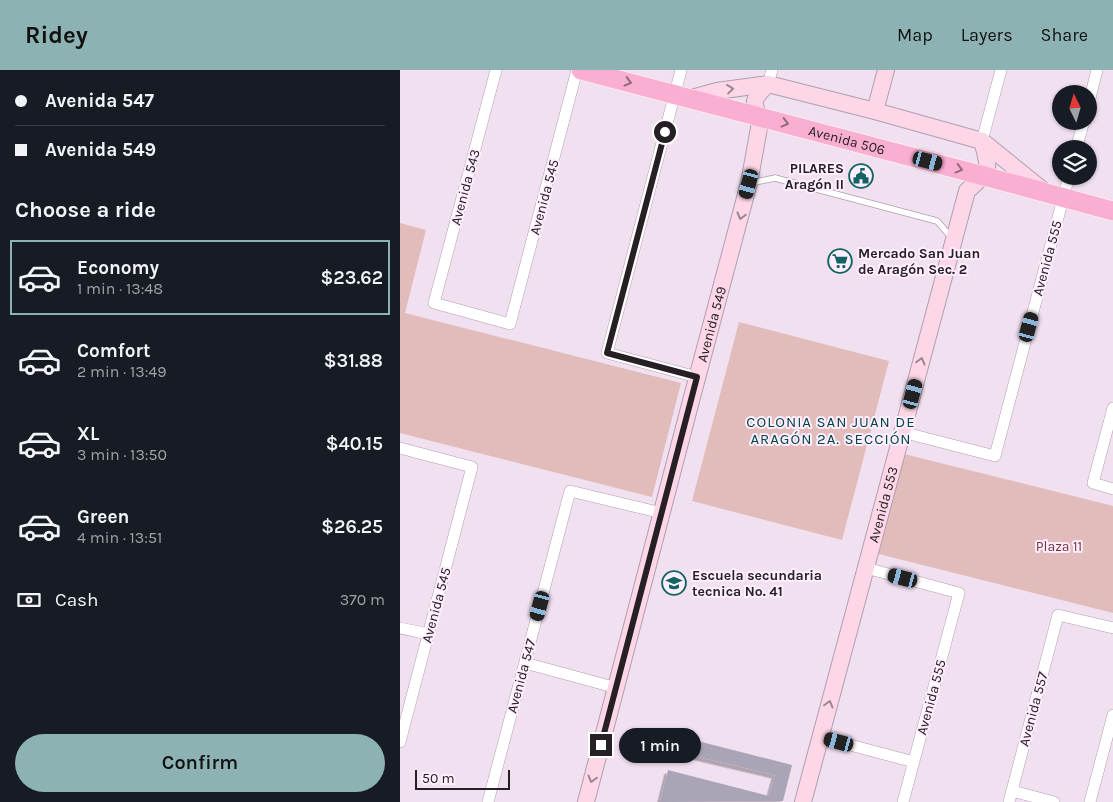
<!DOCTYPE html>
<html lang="en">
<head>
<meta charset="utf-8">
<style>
	body { margin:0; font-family:Karla,sans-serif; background:#20242c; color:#f1f3f6; height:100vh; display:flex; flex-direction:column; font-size:19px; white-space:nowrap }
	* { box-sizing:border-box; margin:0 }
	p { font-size:16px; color:#9ea1a6 }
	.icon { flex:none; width:28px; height:28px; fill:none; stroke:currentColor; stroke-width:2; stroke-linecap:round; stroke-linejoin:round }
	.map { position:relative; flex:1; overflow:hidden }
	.details { display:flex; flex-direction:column; background:#171b24; width:400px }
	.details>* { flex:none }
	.banner { display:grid; align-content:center; height:110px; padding:0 15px; background:#171b24 }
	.needle { width:32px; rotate:355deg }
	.tools { position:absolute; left:652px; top:15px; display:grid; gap:10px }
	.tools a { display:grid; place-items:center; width:45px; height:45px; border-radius:50%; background:#171b24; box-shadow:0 1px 4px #0004; font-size:25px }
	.scale { position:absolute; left:15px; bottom:12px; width:95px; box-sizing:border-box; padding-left:5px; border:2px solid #262026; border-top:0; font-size:14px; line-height:18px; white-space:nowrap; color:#262026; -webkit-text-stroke:4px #feeefe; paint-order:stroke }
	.end { position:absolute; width:22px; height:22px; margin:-11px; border:6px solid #262026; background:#fff; box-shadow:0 0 0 2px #fff }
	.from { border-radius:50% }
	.bubble { position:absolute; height:35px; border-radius:18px; background:#171b24; box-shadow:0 1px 4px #0004; font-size:16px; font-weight:600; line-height:35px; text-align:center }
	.car { position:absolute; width:15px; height:30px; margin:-15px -8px; border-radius:6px; box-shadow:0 0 4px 1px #0007; background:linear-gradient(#222 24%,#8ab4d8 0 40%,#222 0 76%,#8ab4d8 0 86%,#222 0) }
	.banner b { display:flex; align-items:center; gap:18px; height:48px; font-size:19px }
	.banner b+b { border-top:1px solid #363941 }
	.banner i { width:12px; height:12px; background:#f1f3f6 }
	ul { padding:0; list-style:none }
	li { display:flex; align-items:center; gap:15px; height:75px; margin:0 10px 8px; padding:0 5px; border:2px solid transparent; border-radius:0px }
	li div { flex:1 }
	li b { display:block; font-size:19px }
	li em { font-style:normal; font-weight:600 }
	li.selected { border-color:#8db2b4 }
	li>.icon { width:45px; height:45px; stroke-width:1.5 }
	h2 { padding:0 15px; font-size:22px; line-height:60px }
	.pay { display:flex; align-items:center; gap:12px; height:55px; padding:0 15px; font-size:19px }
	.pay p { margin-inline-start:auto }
	.action { display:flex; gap:10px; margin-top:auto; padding:10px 15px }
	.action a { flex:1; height:58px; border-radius:30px; background:#8db2b4; color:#111; font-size:20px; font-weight:600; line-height:58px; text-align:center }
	header { display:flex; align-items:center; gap:30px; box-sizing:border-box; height:70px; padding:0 25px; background:#8db2b4; color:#111 }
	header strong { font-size:24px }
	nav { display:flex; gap:28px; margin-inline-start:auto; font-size:18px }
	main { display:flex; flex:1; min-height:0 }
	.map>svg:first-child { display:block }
	.green { fill:#e2bbbb }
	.building { fill:#aaa4b7; filter:url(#shadow) }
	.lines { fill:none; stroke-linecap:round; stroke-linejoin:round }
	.lane-casing { stroke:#af9fae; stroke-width:7 }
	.street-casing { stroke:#af9fae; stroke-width:12 }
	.secondary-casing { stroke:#af9fae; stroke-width:18 }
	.primary-casing { stroke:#fff; stroke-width:20 }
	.lane { stroke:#fff; stroke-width:5.5 }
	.street { stroke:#fff; stroke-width:11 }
	.secondary { stroke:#fdd7e8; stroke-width:16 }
	.primary { stroke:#faafd2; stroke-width:19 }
	.oneway { stroke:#90687c }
	.oneway2 { stroke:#9c8591 }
	.route { stroke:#262026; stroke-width:6 }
	.labels { text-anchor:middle; stroke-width:4; stroke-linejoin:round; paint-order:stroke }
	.street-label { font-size:14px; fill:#262026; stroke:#feeefe }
	.poi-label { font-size:14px; font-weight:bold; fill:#262026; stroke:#feeefe; text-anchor:start }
	.park-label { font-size:14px; fill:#733638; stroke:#feeefe }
	.neighbourhood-label { font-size:15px; letter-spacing:1px; fill:#014546; stroke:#feeefe }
</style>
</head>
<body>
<header>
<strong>Ridey</strong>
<nav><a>Map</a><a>Layers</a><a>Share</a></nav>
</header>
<main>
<section class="details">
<div class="banner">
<b><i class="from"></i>Avenida 547</b>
<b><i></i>Avenida 549</b>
</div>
<h2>Choose a ride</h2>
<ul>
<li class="selected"><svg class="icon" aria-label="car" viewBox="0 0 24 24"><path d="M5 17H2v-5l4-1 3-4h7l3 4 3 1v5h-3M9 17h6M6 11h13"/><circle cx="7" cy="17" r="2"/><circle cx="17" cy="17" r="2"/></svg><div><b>Economy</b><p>1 min · 13:48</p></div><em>$23.62</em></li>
<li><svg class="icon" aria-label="car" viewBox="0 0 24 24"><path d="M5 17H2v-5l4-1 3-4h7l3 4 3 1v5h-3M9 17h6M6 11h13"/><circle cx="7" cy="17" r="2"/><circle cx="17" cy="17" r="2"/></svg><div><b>Comfort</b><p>2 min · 13:49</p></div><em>$31.88</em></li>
<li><svg class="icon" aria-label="car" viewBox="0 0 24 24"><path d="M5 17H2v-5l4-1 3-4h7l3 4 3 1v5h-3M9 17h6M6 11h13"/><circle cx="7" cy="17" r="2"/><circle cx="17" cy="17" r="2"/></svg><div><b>XL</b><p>3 min · 13:50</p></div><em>$40.15</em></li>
<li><svg class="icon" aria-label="car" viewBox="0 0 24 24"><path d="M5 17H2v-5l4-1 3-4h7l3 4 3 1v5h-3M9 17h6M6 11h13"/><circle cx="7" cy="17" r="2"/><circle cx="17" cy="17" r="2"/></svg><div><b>Green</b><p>4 min · 13:51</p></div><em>$26.25</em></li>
</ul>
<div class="pay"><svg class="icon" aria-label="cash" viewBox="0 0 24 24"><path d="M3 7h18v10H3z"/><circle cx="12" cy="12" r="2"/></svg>Cash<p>370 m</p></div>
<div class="action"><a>Confirm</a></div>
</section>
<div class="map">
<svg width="713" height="732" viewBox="0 0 713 732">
	<defs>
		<filter id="shadow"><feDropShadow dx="-3.5" dy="3.5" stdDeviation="0" flood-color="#0004"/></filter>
	</defs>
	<rect width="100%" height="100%" fill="#f1e0f0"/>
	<path class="green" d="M0,153L26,160L5,243L281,313L252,427L0,363Z
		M339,252L489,291L442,470L292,431Z
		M500,383L713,436V543L475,483Z"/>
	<path class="building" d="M290,669L392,695L383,731L260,732L268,700L369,726L375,705L286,684Z"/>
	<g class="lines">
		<g class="lane-casing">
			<path id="lane" d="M351,113L375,108L537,151L551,167"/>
		</g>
		<g class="street-casing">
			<path id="street" d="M96,0L34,233L110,254L177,0
				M281,0L207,283L297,307
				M368,14L372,0
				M689,32L697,0
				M582,71L601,0
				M676,79L684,51
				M713,338L693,413L713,419
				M502,362L595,386L669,106
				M0,378L72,397L0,672
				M466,498L559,523L503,732
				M0,558L28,564
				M125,593L217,618
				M420,667L514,692
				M612,721L654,732
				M88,732L170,421L262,443
				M609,732L658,545L713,558
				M690,732L713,645"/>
		</g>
		<g class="secondary-casing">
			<g id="secondary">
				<path d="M292,28L317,21L368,14L475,41L582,71L645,122"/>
				<path d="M475,41L486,0"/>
				<path id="s1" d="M186,732L292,327L349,113L361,47C349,32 356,26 368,14"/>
				<path id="s2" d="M403,732L567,121C590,100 591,102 582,71"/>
			</g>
		</g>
		<g class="primary-casing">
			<g id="primary">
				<path id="s3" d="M181,0L584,106L713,141"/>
			</g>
		</g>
		<use href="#lane" class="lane"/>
		<use href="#street" class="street"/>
		<use href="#secondary" class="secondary"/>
		<use href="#primary" class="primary"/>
	</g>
	<defs><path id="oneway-chevron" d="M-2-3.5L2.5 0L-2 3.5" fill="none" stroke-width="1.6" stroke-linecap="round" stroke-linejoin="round" transform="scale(1.25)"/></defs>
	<g class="oneway">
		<use href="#oneway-chevron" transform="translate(228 12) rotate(15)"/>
		<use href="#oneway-chevron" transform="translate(385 53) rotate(15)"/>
		<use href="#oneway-chevron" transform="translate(559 99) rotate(15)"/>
	</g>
	<g class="oneway2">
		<use href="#oneway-chevron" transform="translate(330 19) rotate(-7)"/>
		<use href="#oneway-chevron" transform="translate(341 146) rotate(105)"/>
		<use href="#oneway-chevron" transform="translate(521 291) rotate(-75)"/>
		<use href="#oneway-chevron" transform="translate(429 634) rotate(-75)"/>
		<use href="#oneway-chevron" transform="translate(192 709) rotate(105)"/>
	</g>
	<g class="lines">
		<path class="route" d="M201,675L297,307L207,283L265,62"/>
	</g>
	<defs>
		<g id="civic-ring" transform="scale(1.25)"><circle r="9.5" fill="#feeefe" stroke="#126364" stroke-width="1.5"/><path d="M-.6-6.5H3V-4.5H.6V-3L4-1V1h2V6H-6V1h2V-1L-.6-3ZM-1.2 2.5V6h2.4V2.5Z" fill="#126364"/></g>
		<g id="supermarket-ring" transform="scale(1.25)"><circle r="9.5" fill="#feeefe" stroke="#126364" stroke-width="1.5"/><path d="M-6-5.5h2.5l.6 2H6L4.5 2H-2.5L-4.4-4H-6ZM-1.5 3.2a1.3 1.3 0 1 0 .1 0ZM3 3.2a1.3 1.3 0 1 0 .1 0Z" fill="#126364"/></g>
		<g id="school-ring" transform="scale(1.25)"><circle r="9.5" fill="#feeefe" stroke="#126364" stroke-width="1.5"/><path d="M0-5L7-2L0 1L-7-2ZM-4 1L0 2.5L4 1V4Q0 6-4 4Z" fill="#126364"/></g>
	</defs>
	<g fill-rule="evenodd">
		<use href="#civic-ring" x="461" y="106"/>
		<use href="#supermarket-ring" x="440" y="191"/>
		<use href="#school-ring" x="274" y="513"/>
	</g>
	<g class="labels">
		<g class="street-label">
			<text dy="5" stroke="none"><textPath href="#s3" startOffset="275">Avenida 506</textPath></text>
			<text transform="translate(65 117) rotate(-75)" y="5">Avenida 543</text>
			<text transform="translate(144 127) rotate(-75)" y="5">Avenida 545</text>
			<text transform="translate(647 188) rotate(-75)" y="5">Avenida 555</text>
			<text dy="5" stroke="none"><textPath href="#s1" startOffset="494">Avenida 549</textPath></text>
			<text dy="5" stroke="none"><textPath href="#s2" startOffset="308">Avenida 553</textPath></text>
			<text transform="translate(36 535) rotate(-75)" y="5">Avenida 545</text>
			<text transform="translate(121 606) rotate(-75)" y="5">Avenida 547</text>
			<text transform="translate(531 627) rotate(-75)" y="5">Avenida 555</text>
			<text transform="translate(633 639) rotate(-75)" y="5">Avenida 557</text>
		</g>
		<g class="poi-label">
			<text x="444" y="103" text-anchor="end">PILARES<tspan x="444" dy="16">Aragón II</tspan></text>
			<text x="458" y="188">Mercado San Juan<tspan x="458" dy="16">de Aragón Sec. 2</tspan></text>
			<text x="292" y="510">Escuela secundaria<tspan x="292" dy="16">tecnica No. 41</tspan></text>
		</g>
		<g class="park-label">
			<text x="659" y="481">Plaza 11</text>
		</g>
		<g class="neighbourhood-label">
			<text x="431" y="357">COLONIA SAN JUAN DE<tspan x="431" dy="17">ARAGÓN 2A. SECCIÓN</tspan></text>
		</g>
	</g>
</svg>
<div class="tools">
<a><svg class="needle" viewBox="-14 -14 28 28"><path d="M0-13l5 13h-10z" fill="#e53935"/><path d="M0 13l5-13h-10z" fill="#9ea1a6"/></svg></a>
<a><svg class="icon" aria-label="layers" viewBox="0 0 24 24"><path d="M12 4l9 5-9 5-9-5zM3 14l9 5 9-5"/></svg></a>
</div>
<div class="scale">50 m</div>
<i class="end from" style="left:265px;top:62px"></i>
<i class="end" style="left:201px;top:675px"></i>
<div class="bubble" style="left:219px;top:658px;width:82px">1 min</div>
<i class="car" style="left:528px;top:91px;rotate:105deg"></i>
<i class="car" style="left:349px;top:114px;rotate:195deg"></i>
<i class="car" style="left:629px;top:257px;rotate:15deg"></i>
<i class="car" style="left:513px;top:324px;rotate:15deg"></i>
<i class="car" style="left:503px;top:508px;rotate:285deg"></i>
<i class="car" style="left:140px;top:536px;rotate:195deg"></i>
<i class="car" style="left:439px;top:672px;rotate:285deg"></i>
</div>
</main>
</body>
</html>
